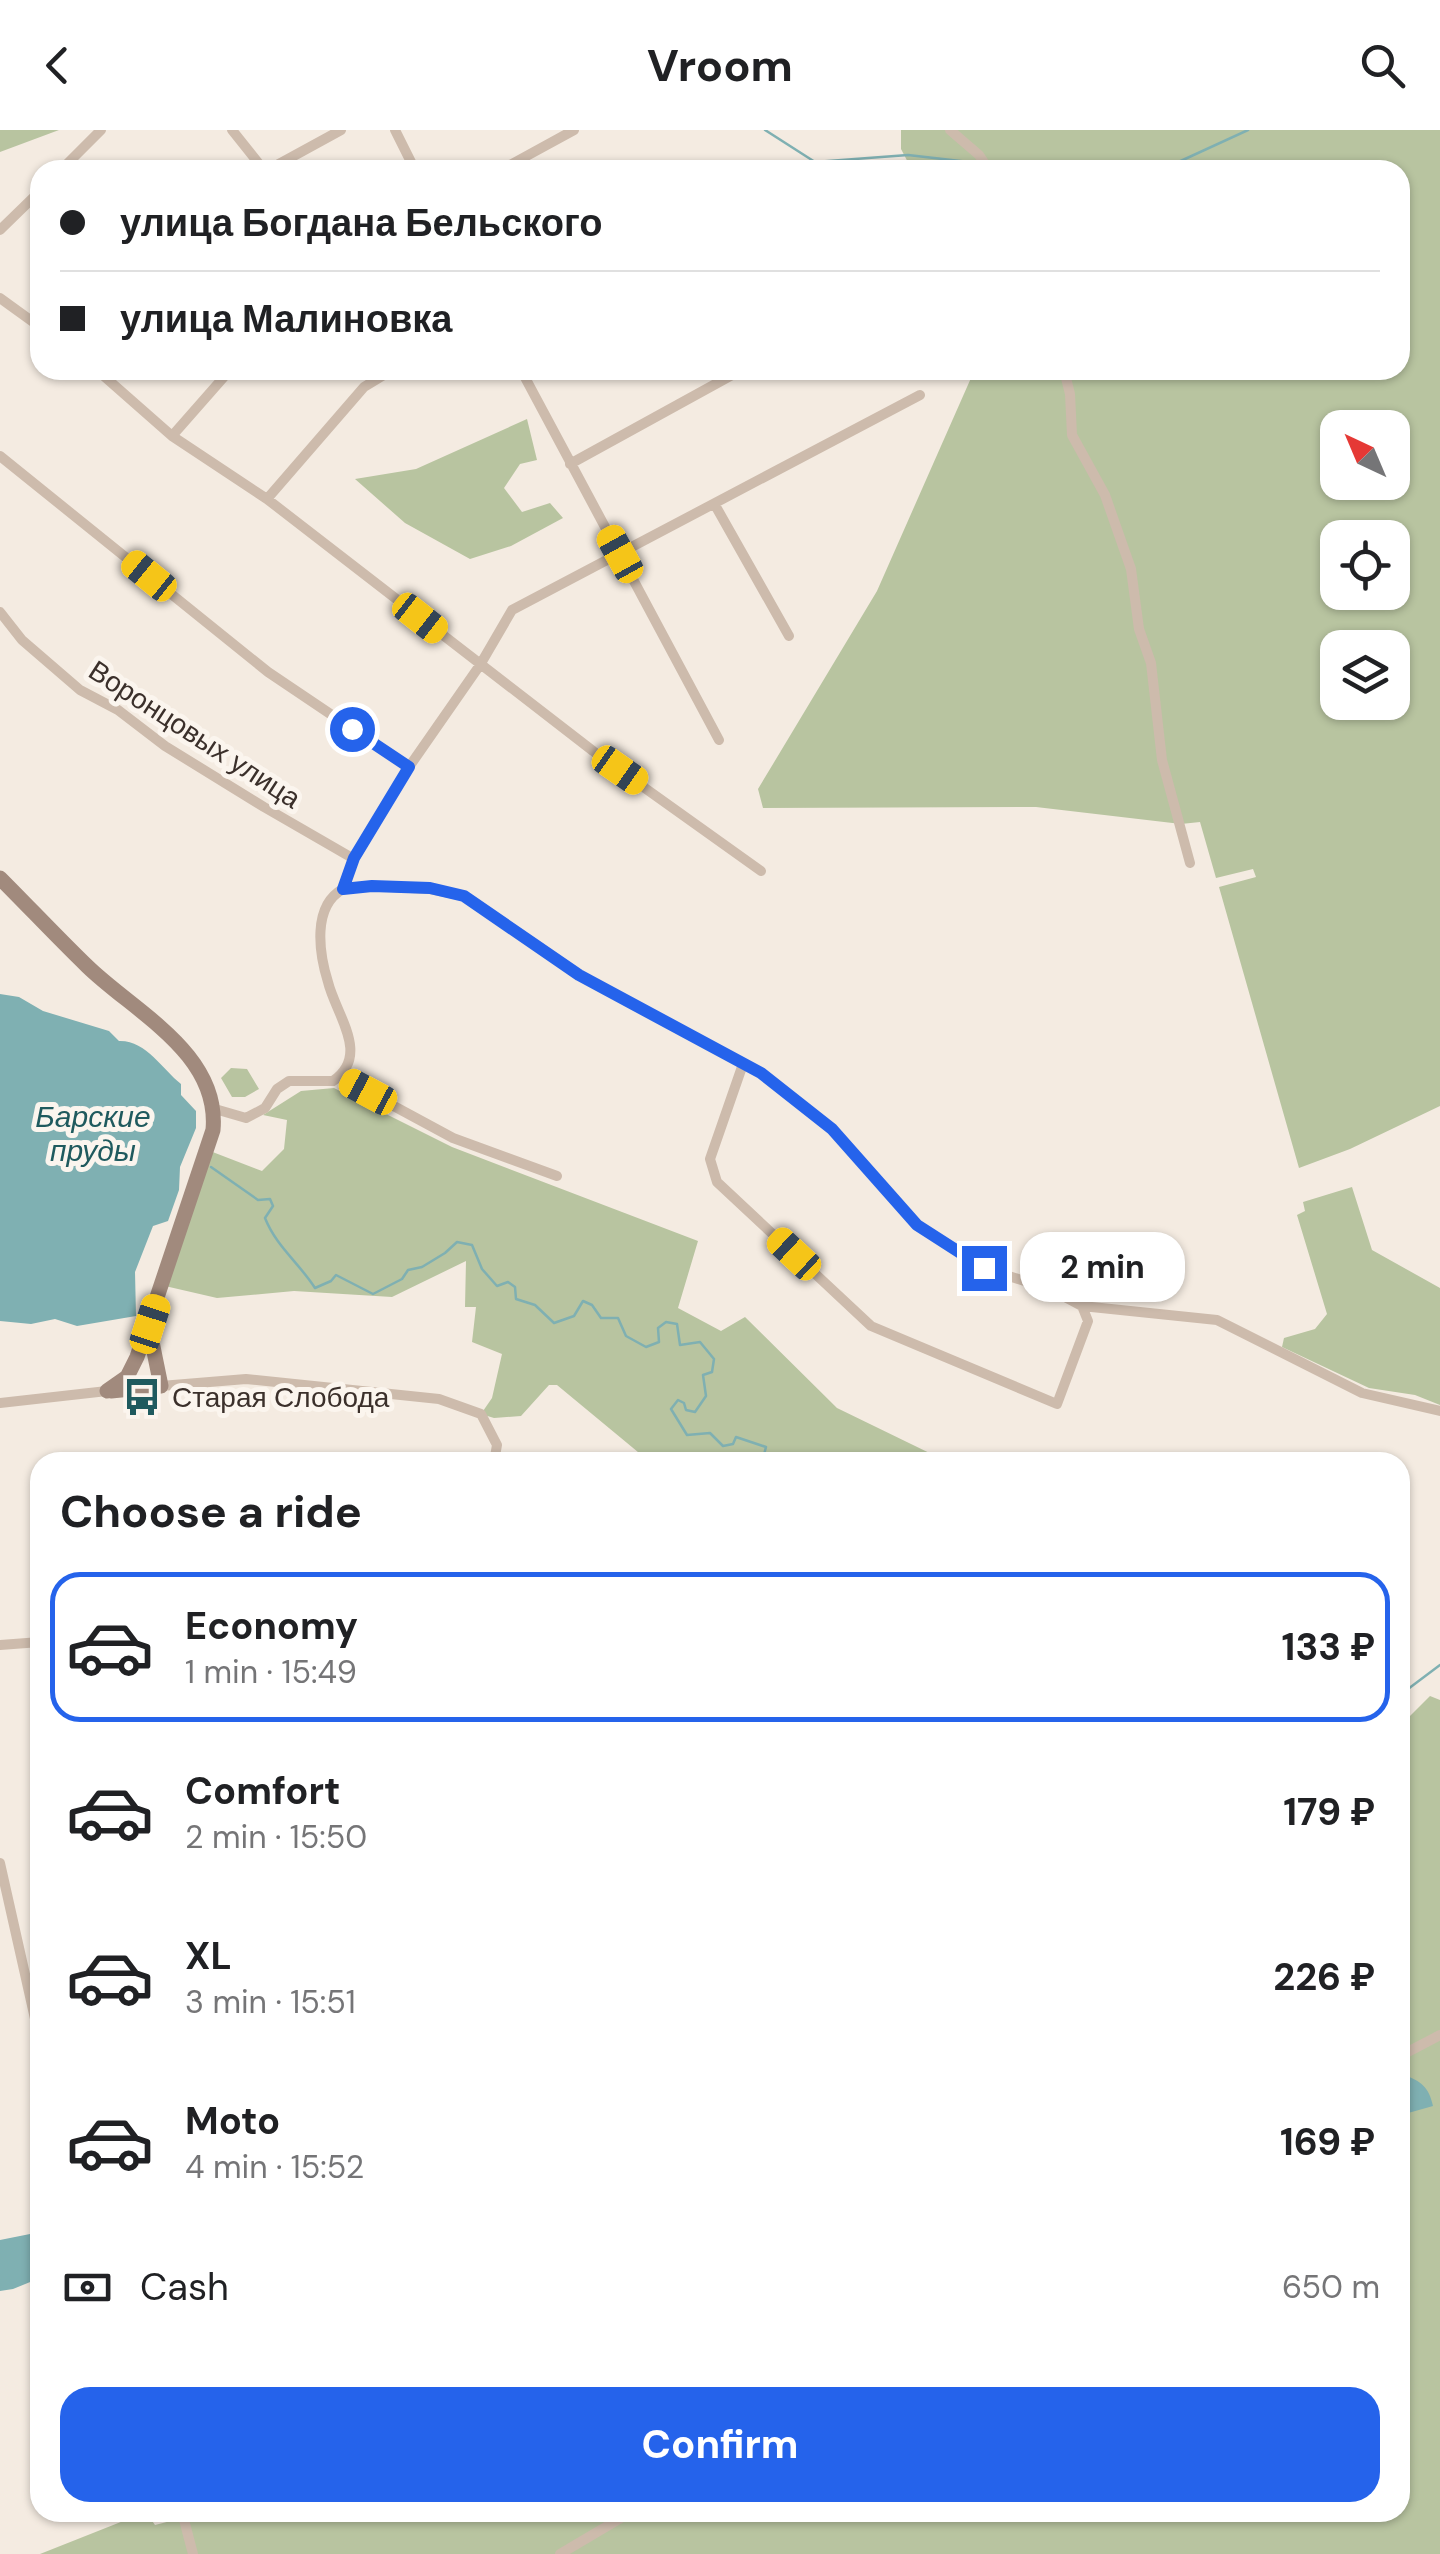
<!DOCTYPE html>
<html lang="en">
<head>
<meta charset="utf-8">
<style>
	body { margin:0; font-family:"DM Sans",sans-serif; background:#f6f6f6; color:#202124; height:100vh; display:flex; flex-direction:column; font-size:38px; white-space:nowrap }
	* { box-sizing:border-box; margin:0 }
	p { font-size:32px; color:#757577 }
	.icon { flex:none; width:55px; height:55px; fill:none; stroke:currentColor; stroke-width:2; stroke-linecap:round; stroke-linejoin:round }
	.map { position:relative; flex:1; overflow:hidden }
	.sheet { position:absolute; left:30px; top:1322px; width:1380px; height:1070px; display:flex; flex-direction:column; background:#fff; border-radius:30px; box-shadow:0 2px 8px #0004 }
	.sheet>* { flex:none }
	.banner { position:absolute; left:30px; top:30px; width:1380px; height:220px; border-radius:30px; box-shadow:0 2px 8px #0004; display:grid; align-content:center; height:220px; padding:0 30px; background:#fff }
	.needle { width:65px; rotate:316deg }
	.tools { position:absolute; left:1320px; top:280px; display:grid; gap:20px }
	.tools a { display:grid; place-items:center; width:90px; height:90px; border-radius:20px; background:#fff; box-shadow:0 2px 8px #0004; font-size:50px }
	.end { position:absolute; width:45px; height:45px; margin:-22px; border:12px solid #2563eb; background:#fff; box-shadow:0 0 0 5px #fff }
	.from { border-radius:50% }
	.bubble { position:absolute; height:70px; border-radius:30px; background:#fff; box-shadow:0 2px 8px #0004; font-size:32px; font-weight:700; line-height:70px; text-align:center }
	.car { position:absolute; width:30px; height:60px; margin:-30px -15px; border-radius:12px; box-shadow:0 0 8px 2px #0007; background:linear-gradient(#f5c518 24%,#345 0 40%,#f5c518 0 76%,#345 0 86%,#f5c518 0) }
	.banner b { display:flex; align-items:center; gap:35px; height:95px; font-size:38px }
	.banner b+b { border-top:2px solid #e0e0e0 }
	.banner i { width:25px; height:25px; background:#202124 }
	ul { padding:0; list-style:none }
	li { display:flex; align-items:center; gap:30px; height:150px; margin:0 20px 15px; padding:0 10px; border:5px solid transparent; border-radius:30px }
	li div { flex:1 }
	li b { display:block; font-size:38px }
	li em { font-style:normal; font-weight:700 }
	li.on { border-color:#2563eb }
	li>.icon { width:90px; height:90px; stroke-width:1.5 }
	h2 { padding:0 30px; font-size:45px; line-height:120px }
	.pay { display:flex; align-items:center; gap:25px; height:110px; padding:0 30px; font-size:38px }
	.pay p { margin-inline-start:auto }
	.button { display:flex; gap:20px; margin-top:auto; padding:20px 30px }
	.button a { flex:1; height:115px; border-radius:30px; background:#2563eb; color:#fff; font-size:40px; font-weight:700; line-height:115px; text-align:center }
	header { display:flex; justify-content:space-between; align-items:center; height:130px; padding:0 30px; background:#fff; font-size:45px; font-weight:700 }
	.map>svg:first-child { display:block }
	.green { fill:#b8c4a0; fill-rule:evenodd }
	.water { fill:#7fb0b2 }
	.lines { fill:none; stroke-linecap:round; stroke-linejoin:round }
	.stream { stroke:#7fb0b2; stroke-width:2.5 }
	.street { stroke:#cdbbac; stroke-width:10 }
	.secondary { stroke:#a18a7d; stroke-width:15 }
	.route { stroke:#2563eb; stroke-width:12 }
	.labels { text-anchor:middle; stroke-width:10; stroke-linejoin:round; paint-order:stroke }
	.street-label { font-size:28px; fill:#3b302b; stroke:#fbf5ee }
	.poi-label { font-size:28px; fill:#3b302b; stroke:#fbf5ee; text-anchor:start }
	.water-label { font-size:30px; font-style:italic; fill:#1f5a5e; stroke:#fbf5ee }
</style>
</head>
<body>
<header><svg class="icon" aria-label="back" viewBox="0 0 24 24"><path d="M15 5l-7 7 7 7"/></svg>Vroom<svg class="icon" aria-label="search" viewBox="0 0 24 24"><circle cx="10" cy="10" r="6"/><path d="M15 15l6 6"/></svg></header>
<div class="map">
<svg width="1440" height="2424" viewBox="0 0 1440 2424">
	<rect width="100%" height="100%" fill="#f4ebe1"/>
	<path class="green" d="M0,0H59L0,22Z
		M901,0H1440V976L1350,1019L1299,1038L1219,757L1256,747L1253,739L1216,748L1200,692L1181,694L1036,677L763,678L758,659L877,461L971,248V240H1400V40H912L901,19ZM1338,298H1392V352H1338ZM1338,408H1392V462H1338ZM1338,518H1392V572H1338Z
		M527,289L537,330L520,334L504,358L522,382L550,373L563,388L511,416L470,429L405,393L355,349L416,339Z
		M231,938L247,939L259,959L245,967H232L221,948Z
		M334,958L452,1017L698,1111L678,1178L721,1201L745,1187L837,1278L948,1332H650L557,1255H549L521,1286L494,1288L481,1284L492,1268L502,1224L472,1212L476,1177H465L466,1131L392,1167L294,1161L217,1168L165,1156L210,1021L262,1041L284,1019L287,990L263,985L301,961Z
		M1352,1057L1372,1120L1440,1158V1275L1415,1265L1369,1258L1282,1217L1284,1208L1315,1199L1327,1184L1297,1085L1305,1081L1303,1072Z
		M1430,1566L1440,1570V2424H40L146,2382L155,2395L190,2386L189,2382H868L876,2389L894,2390L896,2382H1400V1596Z"/>
	<path class="water" d="M0,864L19,867L43,881L109,901L119,911C146,910 162,939 181,954V965L196,981V998L180,1037L179,1060L168,1091L153,1096L135,1142L136,1186L77,1196L55,1189L31,1194L0,1191Z
		M1404,1945C1421,1951 1429,1957 1433,1976L1401,1985L1400,1947Z
		M40,2102V2148L13,2159L0,2161V2110Z"/>
	<g class="lines">
		<path class="stream" d="M765,0L815,32L908,25L969,32
			M1161,40L1248,0
			M211,1037L258,1070L270,1069L273,1076L265,1088C276,1116 299,1133 315,1158L331,1151L336,1145L373,1164L402,1149L408,1140L422,1137L445,1123L457,1112L472,1115L482,1139L497,1156L508,1152L515,1157L516,1169L535,1175L554,1193L574,1186L583,1171L592,1175L601,1188H618L626,1206L646,1217L659,1212L658,1198L666,1192L677,1194L680,1215L700,1212L714,1229L712,1242L703,1245L706,1266L695,1282L686,1280L684,1273L678,1270L671,1279L687,1305L710,1303L723,1316L733,1314L736,1307L766,1317L762,1332
			M1400,1565L1440,1535"/>
		<path class="street" d="M232,0L264,40
			M395,0L415,40
			M950,0L979,25L989,40
			M61,40L101,0
			M268,40L341,0
			M501,40L574,0
			M0,100L40,61
			M0,168L40,197
			M97,240L172,306L267,369L593,621L761,741
			M521,240L719,610
			M1064,240L1070,264L1072,305L1105,365L1131,439L1139,499L1151,533L1162,630L1190,733
			M172,306L230,240
			M0,326L268,542L409,637
			M570,334L741,240
			M267,369L364,257L392,240
			M715,375L789,506
			M0,482L22,510L80,560L118,580L165,616L264,677L354,729L343,759
			M354,729L409,637L480,535L512,480L920,265
			M343,759L372,756L430,759L464,766L579,845L761,943L832,999L917,1095L984,1138L1052,1160L1082,1176L1217,1190L1362,1263L1440,1281
			M743,934L710,1029L717,1052L871,1196L1057,1274L1088,1191L1082,1176
			M340,947L453,1008L557,1046
			M215,979L246,988L265,978L277,959L289,951H333C371,925 336,885 328,852C319,823 312,776 343,759
			M161,1256L246,1249L439,1269L481,1284L497,1315L494,1332
			M0,1273L107,1261
			M0,1515L40,1512
			M0,1733L40,1911
			M1400,1926L1440,1905
			M182,2382L193,2424
			M560,2424L631,2382"/>
		<path class="secondary" d="M0,748C29,777 57,807 87,836C134,882 220,923 213,1000L137,1227L127,1247L107,1261
			M111,1261L161,1256L149,1197"/>
	</g>
	<g class="lines">
		<path class="route" d="M352,599L409,637L354,728L343,759L372,756L430,758L464,766L579,845L761,943L832,999L917,1095L984,1138"/>
	</g>
	<defs>
		<g id="bus-bare" transform="scale(3)"><path d="M-5-6H5V4H4V6H2V4H-2V6H-4V4H-5ZM-3.5-4V0h7V-4ZM-3.5 1.2v1.5H-2V1.2ZM2 1.2v1.5H3.5V1.2Z" fill="#1f5a5e" stroke="#fbf5ee" stroke-width="2.5" paint-order="stroke"/></g>
	</defs>
	<g fill-rule="evenodd">
		<use href="#bus-bare" x="142" y="1267"/>
	</g>
	<g class="labels">
		<g class="street-label">
			<text transform="translate(195 604) rotate(33)" y="10">Воронцовых улица</text>
		</g>
		<g class="poi-label">
			<text x="172" y="1277">Старая Слобода</text>
		</g>
		<g class="water-label">
			<text x="93" y="997">Барские<tspan x="93" dy="34">пруды</tspan></text>
		</g>
	</g>
</svg>
<div class="tools">
<a><svg class="needle" viewBox="-14 -14 28 28"><path d="M0-13l5 13h-10z" fill="#e53935"/><path d="M0 13l5-13h-10z" fill="#757577"/></svg></a>
<a><svg class="icon" aria-label="locate" viewBox="0 0 24 24"><circle cx="12" cy="12" r="6"/><path d="M12 2v4M12 18v4M2 12h4M18 12h4"/></svg></a>
<a><svg class="icon" aria-label="layers" viewBox="0 0 24 24"><path d="M12 4l9 5-9 5-9-5zM3 14l9 5 9-5"/></svg></a>
</div>
<i class="end from" style="left:352px;top:599px"></i>
<i class="end" style="left:984px;top:1138px"></i>
<div class="bubble" style="left:1020px;top:1102px;width:165px">2 min</div>
<i class="car" style="left:620px;top:424px;rotate:331deg"></i>
<i class="car" style="left:149px;top:446px;rotate:309deg"></i>
<i class="car" style="left:420px;top:488px;rotate:128deg"></i>
<i class="car" style="left:620px;top:640px;rotate:125deg"></i>
<i class="car" style="left:368px;top:962px;rotate:298deg"></i>
<i class="car" style="left:794px;top:1124px;rotate:313deg"></i>
<i class="car" style="left:150px;top:1194px;rotate:18deg"></i>
<div class="banner">
<b><i class="from"></i>улица Богдана Бельского</b>
<b><i></i>улица Малиновка</b>
</div>
<section class="sheet">
<h2>Choose a ride</h2>
<ul>
<li class="on"><svg class="icon" aria-label="car" viewBox="0 0 24 24"><path d="M5 17H2v-5l4-1 3-4h7l3 4 3 1v5h-3M9 17h6M6 11h13"/><circle cx="7" cy="17" r="2"/><circle cx="17" cy="17" r="2"/></svg><div><b>Economy</b><p>1 min · 15:49</p></div><em>133 ₽</em></li>
<li><svg class="icon" aria-label="car" viewBox="0 0 24 24"><path d="M5 17H2v-5l4-1 3-4h7l3 4 3 1v5h-3M9 17h6M6 11h13"/><circle cx="7" cy="17" r="2"/><circle cx="17" cy="17" r="2"/></svg><div><b>Comfort</b><p>2 min · 15:50</p></div><em>179 ₽</em></li>
<li><svg class="icon" aria-label="car" viewBox="0 0 24 24"><path d="M5 17H2v-5l4-1 3-4h7l3 4 3 1v5h-3M9 17h6M6 11h13"/><circle cx="7" cy="17" r="2"/><circle cx="17" cy="17" r="2"/></svg><div><b>XL</b><p>3 min · 15:51</p></div><em>226 ₽</em></li>
<li><svg class="icon" aria-label="car" viewBox="0 0 24 24"><path d="M5 17H2v-5l4-1 3-4h7l3 4 3 1v5h-3M9 17h6M6 11h13"/><circle cx="7" cy="17" r="2"/><circle cx="17" cy="17" r="2"/></svg><div><b>Moto</b><p>4 min · 15:52</p></div><em>169 ₽</em></li>
</ul>
<div class="pay"><svg class="icon" aria-label="cash" viewBox="0 0 24 24"><path d="M3 7h18v10H3z"/><circle cx="12" cy="12" r="2"/></svg>Cash<p>650 m</p></div>
<div class="button"><a>Confirm</a></div>
</section>
</div>
</body>
</html>
